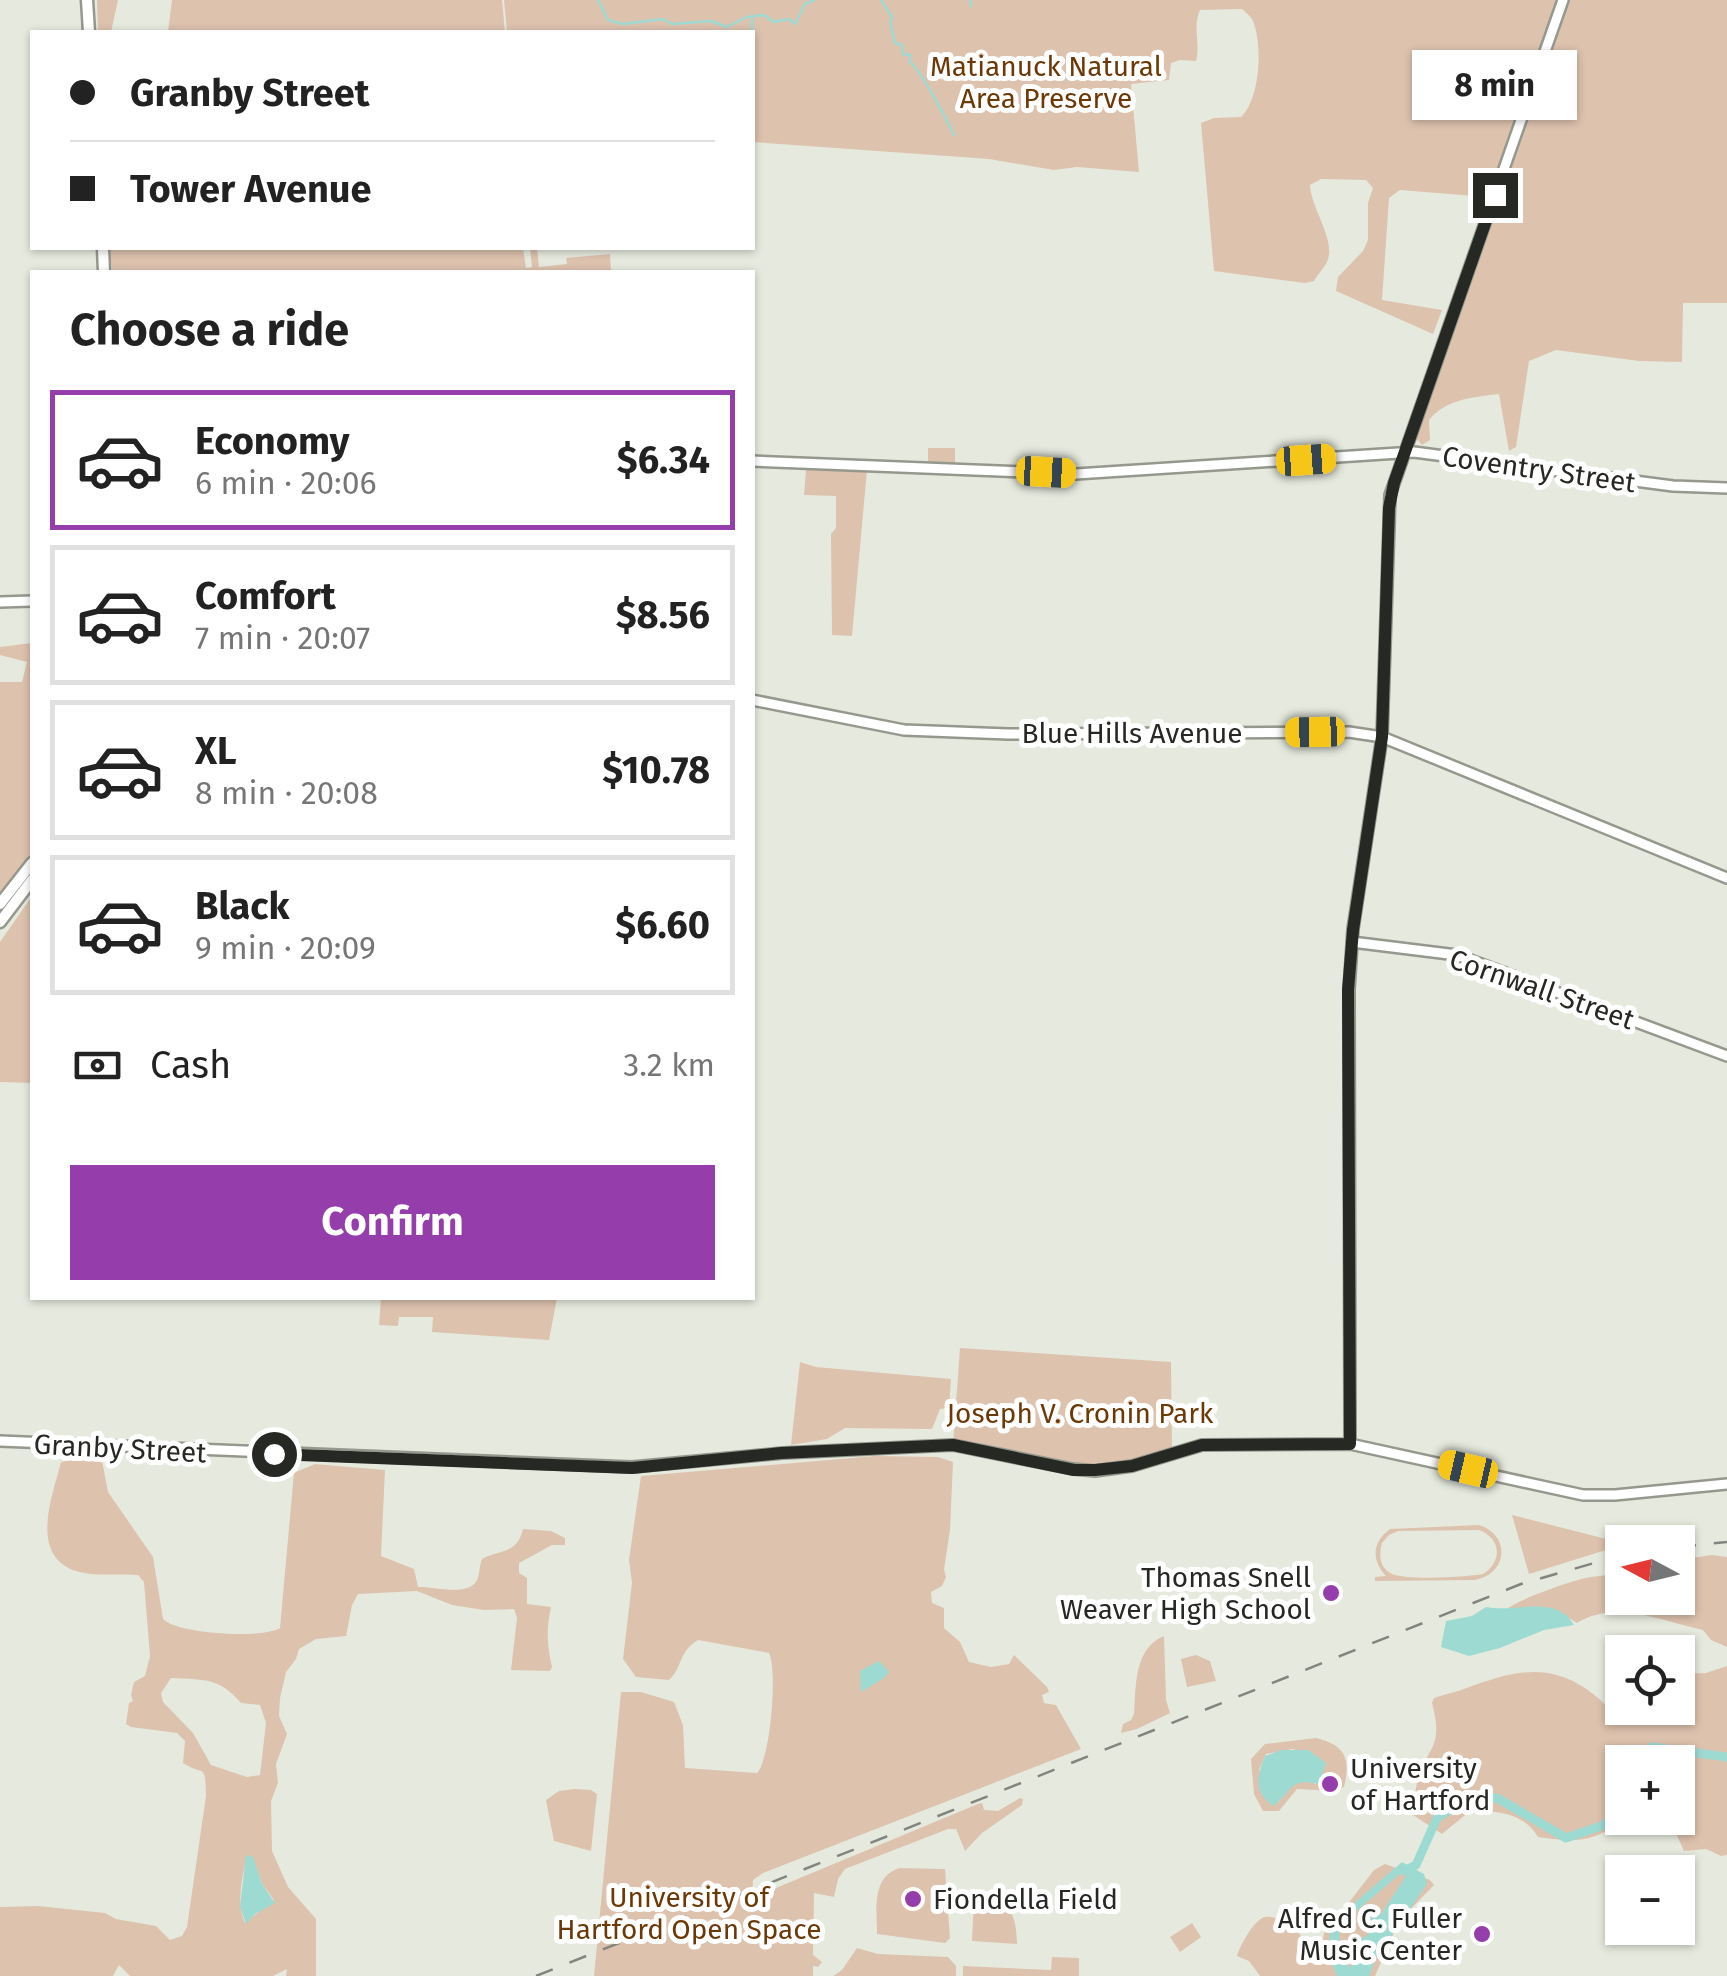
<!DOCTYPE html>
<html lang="en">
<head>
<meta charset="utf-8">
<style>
	body { margin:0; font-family:"Fira Sans",sans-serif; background:#f6f6f6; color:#222; height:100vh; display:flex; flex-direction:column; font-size:38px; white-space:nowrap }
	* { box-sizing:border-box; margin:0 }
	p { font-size:32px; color:#767676 }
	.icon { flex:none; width:55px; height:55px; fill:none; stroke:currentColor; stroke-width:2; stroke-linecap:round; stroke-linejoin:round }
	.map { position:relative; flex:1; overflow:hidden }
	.panel { position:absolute; left:30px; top:270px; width:725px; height:1030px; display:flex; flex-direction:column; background:#fff; border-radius:0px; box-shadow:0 2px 8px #0004 }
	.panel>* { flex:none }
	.guide { position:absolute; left:30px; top:30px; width:725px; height:220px; border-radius:0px; box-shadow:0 2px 8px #0004; display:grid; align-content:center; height:220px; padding:0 40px; background:#fff }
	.needle { width:65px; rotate:277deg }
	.tools { position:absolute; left:1605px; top:1525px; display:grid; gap:20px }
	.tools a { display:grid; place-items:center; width:90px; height:90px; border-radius:0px; background:#fff; box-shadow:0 2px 8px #0004; font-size:50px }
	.end { position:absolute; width:45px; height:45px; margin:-22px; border:12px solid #262824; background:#fff; box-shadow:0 0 0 5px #fff }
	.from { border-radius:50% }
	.bubble { position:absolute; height:70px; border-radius:0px; background:#fff; box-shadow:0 2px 8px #0004; font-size:32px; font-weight:700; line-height:70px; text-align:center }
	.car { position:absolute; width:30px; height:60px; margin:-30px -15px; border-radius:12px; box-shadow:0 0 8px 2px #0007; background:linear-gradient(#f5c518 24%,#345 0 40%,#f5c518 0 76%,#345 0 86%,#f5c518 0) }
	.guide b { display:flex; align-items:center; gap:35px; height:95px; font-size:38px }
	.guide b+b { border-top:2px solid #e0e0e0 }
	.guide i { width:25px; height:25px; background:#222 }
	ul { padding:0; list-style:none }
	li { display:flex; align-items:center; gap:30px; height:140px; margin:0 20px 15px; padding:0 20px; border:5px solid #e0e0e0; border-radius:0px }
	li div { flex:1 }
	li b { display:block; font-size:38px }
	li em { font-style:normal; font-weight:700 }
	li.current { border-color:#953daa }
	li>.icon { width:90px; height:90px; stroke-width:1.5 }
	h2 { padding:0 40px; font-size:45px; line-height:120px }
	.pay { display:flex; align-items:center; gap:25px; height:110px; padding:0 40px; font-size:38px }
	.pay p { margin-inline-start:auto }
	.action { display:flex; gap:20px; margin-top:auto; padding:20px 40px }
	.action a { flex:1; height:115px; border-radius:0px; background:#953daa; color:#fff; font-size:40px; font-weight:700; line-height:115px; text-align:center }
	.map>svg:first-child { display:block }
	.green { fill:#ddc2ae; fill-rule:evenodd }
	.water { fill:#9ddad2; fill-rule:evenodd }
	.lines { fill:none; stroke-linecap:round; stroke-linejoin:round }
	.stream { stroke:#9ddad2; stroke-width:2.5 }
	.river { stroke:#9ddad2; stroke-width:9 }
	.secondary-casing { stroke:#94988d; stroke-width:14 }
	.primary-casing { stroke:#94988d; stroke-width:15 }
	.secondary { stroke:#fff; stroke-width:9 }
	.primary { stroke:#fff; stroke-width:10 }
	.rail { stroke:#82857d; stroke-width:2.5; stroke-dasharray:18 18; stroke-linecap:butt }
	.route { stroke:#262824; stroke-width:12 }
	.poi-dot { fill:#953daa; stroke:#fff; stroke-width:4 }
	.labels { text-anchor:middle; stroke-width:10; stroke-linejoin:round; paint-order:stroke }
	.park-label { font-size:28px; fill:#6c3806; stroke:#fff }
	.street-label { font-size:28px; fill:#262824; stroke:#fff }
	.poi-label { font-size:28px; fill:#262824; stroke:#fff; text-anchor:end }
</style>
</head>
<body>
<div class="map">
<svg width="1727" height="1976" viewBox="0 0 1727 1976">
	<rect width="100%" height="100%" fill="#e6eade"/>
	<path class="green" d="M97,0H118L111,32H98Z
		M172,0H502L505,32H168Z
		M504,0H1727V303H1683L1682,362L1639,361L1556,350L1529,361L1516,447L1509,451L1499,394C1474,397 1446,399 1429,420L1430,440L1422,445L1416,438L1480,255L1483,203L1477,202L1474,196L1400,190L1389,198L1382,300L1442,310L1433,334L1336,291L1338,277L1363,251L1368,240V203L1373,188L1366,180L1321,179L1310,185C1311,208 1335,239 1328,259C1326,266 1318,274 1314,281L1305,283L1214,271L1201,123L1214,118L1241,117C1260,99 1263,46 1253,21C1251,16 1246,13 1242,9L1200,10C1192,28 1201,43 1196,61L1180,60L1171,63L1169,80L1131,84L1139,172L1077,167L1054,170L989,159L753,142L752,32H507Z
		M110,248H523L526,268L532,267L530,248H537L539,267L567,264L566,258L610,254L611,272H112Z
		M928,448H955V463H928Z
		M810,467L867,470L852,636L832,635L831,534L836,528V496L804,495L806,470Z
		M32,643V857L0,897V682H22L27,662L0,655V647Z
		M32,896V1083L0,1082V942Z
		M381,1298H557L549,1340L432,1332L433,1317H399L398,1326L379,1325Z
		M960,1348L1171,1362L1172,1452L1095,1471L953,1445Z
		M800,1362L816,1367L951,1379L949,1408L940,1409L932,1429L845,1428L827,1439L791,1445Z
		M875,1456L938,1457L953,1462L950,1530L944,1569L946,1577L942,1586L931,1592L932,1603L944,1608V1628L960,1642L969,1662L991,1667L1009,1664L1014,1655L1047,1687L1049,1692L1042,1695L1044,1703L1056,1705L1081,1749L763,1873L753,1880L752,1898L978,1804L982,1803L984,1810L998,1811L1020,1798L1023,1799L1022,1805L982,1833L965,1851L956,1829H948L845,1869L838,1879L834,1897L814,1893L813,1955L822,1962L818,1967L813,1966V1976H594L621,1692H641L674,1702L683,1725L685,1768L757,1773C770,1760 778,1672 769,1653L698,1640C678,1652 683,1667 669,1680L636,1677L623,1659L632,1583L629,1560L641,1476Z
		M91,1457L102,1461L108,1492L153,1557L163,1619C177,1634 263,1639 280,1628L294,1473L315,1464L385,1470L381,1556L414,1569L418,1587C433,1586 464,1596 475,1583C480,1578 479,1566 482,1559C500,1549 517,1555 523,1529L551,1531L565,1538V1545H552L519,1563V1573L527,1578V1604L551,1607C546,1629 547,1645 552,1667L550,1671L511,1670L517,1618L514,1609L484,1610L452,1605L417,1591L358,1594L352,1605L346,1636L316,1639L299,1649L296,1659L286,1672L280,1698L279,1716L287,1734L276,1764L278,1783L271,1801L272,1851L288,1887L316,1919V1976H286L287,1969L273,1976H130L119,1965L113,1976H0V1907L38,1906L105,1913L116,1919L156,1926L170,1940L182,1936L187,1927L206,1796C205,1762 205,1777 183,1763L185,1741L177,1733L131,1727L126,1724L129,1703L133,1701L131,1695L134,1682L145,1676L150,1656L144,1582L138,1575C119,1573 95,1577 76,1571C28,1555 53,1495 61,1462ZM171,1678C204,1680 219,1677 241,1703L260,1705L266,1723L260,1775L247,1777L211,1765L193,1733L163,1702L161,1693ZM245,1865L256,1867L262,1884L274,1900L245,1923C237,1906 241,1883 245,1865Z
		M1512,1515L1622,1543V1545L1529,1574Z
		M1479,1525C1511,1535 1508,1574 1475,1580L1375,1581V1577L1386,1576C1371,1560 1372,1542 1390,1529ZM1479,1530C1501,1538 1503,1561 1483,1574C1466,1577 1404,1581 1390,1573C1379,1566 1379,1554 1382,1543L1389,1535L1398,1531Z
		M1712,1555L1727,1557V1647L1711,1640L1703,1630C1664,1622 1616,1599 1577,1623C1547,1604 1542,1609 1508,1608C1523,1598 1572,1580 1591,1577C1603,1575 1611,1576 1622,1572V1598H1678V1560Z
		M1164,1636L1166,1700L1170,1713L1137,1729L1121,1733L1123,1724L1131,1720L1134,1714C1136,1686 1134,1648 1164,1636Z
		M1196,1655L1210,1661L1216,1681L1187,1687L1181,1659Z
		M1727,1666V1855L1721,1856L1706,1849L1684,1851L1669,1818H1678V1762H1622V1818H1631C1591,1840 1585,1844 1538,1837C1523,1812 1497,1811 1470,1811L1442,1834L1413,1815C1415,1805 1415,1792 1417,1782C1428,1744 1444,1749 1432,1703L1434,1698C1444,1694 1454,1693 1464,1689C1526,1666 1562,1660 1613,1712L1628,1708H1678V1674L1706,1673Z
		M1316,1738C1345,1745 1351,1758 1344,1787L1336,1791L1297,1789L1279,1811H1263L1254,1794L1251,1759L1265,1744ZM1293,1749L1319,1760L1316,1784C1297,1777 1288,1788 1278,1803L1259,1770L1266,1754Z
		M574,1789L591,1790L597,1794L591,1851L554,1841L546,1800L559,1791Z
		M1385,1864L1430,1880L1434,1885L1399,1921L1375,1976H1260L1249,1961L1237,1956C1239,1948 1254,1919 1265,1917C1285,1915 1303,1934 1310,1950H1317L1321,1946L1328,1918L1347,1905L1374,1870Z
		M900,1868L945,1869L950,1938L945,1943L877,1934C877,1910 871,1876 900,1868Z
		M974,1899C1009,1903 1016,1908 1017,1944L972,1941Z
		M1192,1923L1201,1937L1180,1952L1170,1937Z
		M857,1948L878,1954L948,1957L956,1966V1976H833L842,1970Z
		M1052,1957L1079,1958V1976H963V1966L1051,1970Z"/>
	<path class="water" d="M1486,1607C1514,1613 1557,1594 1574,1625L1544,1630L1500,1648L1469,1656L1441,1647L1446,1621L1472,1616Z
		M879,1661L889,1672L884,1678L861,1692L860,1671Z
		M1281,1750H1308L1326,1763L1319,1784C1288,1777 1293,1792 1273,1806C1253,1793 1257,1775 1265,1756Z
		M246,1855L253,1857L262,1884L275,1903L255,1914L246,1924L240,1907Z
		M1402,1862L1424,1874L1427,1884L1376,1958L1369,1976H1337L1328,1954L1331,1923ZM1401,1873L1406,1876L1381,1914L1365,1920L1362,1926L1371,1928L1366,1937L1346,1940L1357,1956L1350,1968C1341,1954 1338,1942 1340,1925Z"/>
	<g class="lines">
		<path class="stream" d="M598,0L608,20L623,24L663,19L672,24L711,21L727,27L747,17L764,15L774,22L789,19L795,24L805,4L814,0
			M881,0L892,17L890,21L895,43L902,45L903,54L910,55L909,61C920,69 947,120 954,135
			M970,0L971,6
			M752,19V32"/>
		<path class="river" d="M1630,1762L1652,1747L1727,1757
			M1622,1774V1783
			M1404,1871L1416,1865L1437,1818L1465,1800L1497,1798L1566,1838L1604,1825L1622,1805"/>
		<g class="secondary-casing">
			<path id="secondary" d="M752,461L1076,474L1414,452L1673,486L1727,488
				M0,602L32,601
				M752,700L904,730L1008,734L1349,732L1382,737L1727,878
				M1352,942L1457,955L1727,1056
				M0,1441L632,1467L783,1453L953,1445L1073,1469L1095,1471L1132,1466L1202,1445L1350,1444L1583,1495H1615L1727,1484
				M1350,1444L1349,990L1353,929L1382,737L1390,495L1563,0"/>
		</g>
		<g class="primary-casing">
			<path id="primary" d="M87,0L89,32
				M103,248L104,272
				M0,904L32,863
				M0,922L32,880"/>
		</g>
		<use href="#secondary" class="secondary"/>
		<use href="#primary" class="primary"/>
		<path class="rail" d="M1678,1547L1727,1542
			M536,1976L1521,1584L1622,1555"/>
	</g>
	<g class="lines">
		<path class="route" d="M274,1454L632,1468L781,1453L953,1445L1074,1470H1095L1132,1466L1202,1445L1350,1444L1348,990L1353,930L1382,737L1389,508L1394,483L1495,195"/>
	</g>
	<g class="poi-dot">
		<circle cx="1331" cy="1593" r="10"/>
		<circle cx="1330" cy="1784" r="10"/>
		<circle cx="913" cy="1899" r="10"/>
		<circle cx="1482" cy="1934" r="10"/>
	</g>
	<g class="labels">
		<g class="park-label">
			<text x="1046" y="76">Matianuck Natural<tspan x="1046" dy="32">Area Preserve</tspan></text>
			<text x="1080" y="1423">Joseph V. Cronin Park</text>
			<text x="689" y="1907">University of<tspan x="689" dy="32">Hartford Open Space</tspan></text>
		</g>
		<g class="street-label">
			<text transform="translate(1539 469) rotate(8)" y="10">Coventry Street</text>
			<text x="1132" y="743">Blue Hills Avenue</text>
			<text transform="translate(1542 989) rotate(19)" y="10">Cornwall Street</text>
			<text transform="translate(120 1448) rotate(3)" y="10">Granby Street</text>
		</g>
		<g class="poi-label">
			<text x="1311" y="1587">Thomas Snell<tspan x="1311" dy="32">Weaver High School</tspan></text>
			<text x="1350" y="1778" text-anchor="start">University<tspan x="1350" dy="32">of Hartford</tspan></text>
			<text x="933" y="1909" text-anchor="start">Fiondella Field</text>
			<text x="1462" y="1928">Alfred C. Fuller<tspan x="1462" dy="32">Music Center</tspan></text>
		</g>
	</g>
</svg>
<div class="tools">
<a><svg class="needle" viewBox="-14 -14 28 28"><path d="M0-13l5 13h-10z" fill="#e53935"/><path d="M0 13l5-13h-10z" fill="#767676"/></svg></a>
<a><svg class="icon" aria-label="locate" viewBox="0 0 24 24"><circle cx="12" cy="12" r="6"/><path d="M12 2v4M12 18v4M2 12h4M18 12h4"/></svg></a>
<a>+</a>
<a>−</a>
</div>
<i class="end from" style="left:274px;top:1454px"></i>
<i class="end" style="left:1495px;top:195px"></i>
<div class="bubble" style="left:1412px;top:50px;width:165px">8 min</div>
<i class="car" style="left:1306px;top:460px;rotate:86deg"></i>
<i class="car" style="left:1046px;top:472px;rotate:93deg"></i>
<i class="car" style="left:1315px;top:732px;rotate:269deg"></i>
<i class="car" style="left:1468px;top:1469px;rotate:283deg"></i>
<div class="guide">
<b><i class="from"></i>Granby Street</b>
<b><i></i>Tower Avenue</b>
</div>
<section class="panel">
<h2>Choose a ride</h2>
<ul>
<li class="current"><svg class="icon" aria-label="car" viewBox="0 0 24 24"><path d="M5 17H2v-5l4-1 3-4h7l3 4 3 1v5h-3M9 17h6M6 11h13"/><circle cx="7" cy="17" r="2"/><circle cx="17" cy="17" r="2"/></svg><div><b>Economy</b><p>6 min · 20:06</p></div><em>$6.34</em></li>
<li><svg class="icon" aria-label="car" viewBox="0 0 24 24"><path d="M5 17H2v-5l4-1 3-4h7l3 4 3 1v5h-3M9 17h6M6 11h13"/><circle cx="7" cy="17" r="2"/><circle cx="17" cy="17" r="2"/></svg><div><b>Comfort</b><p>7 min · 20:07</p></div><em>$8.56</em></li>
<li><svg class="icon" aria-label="car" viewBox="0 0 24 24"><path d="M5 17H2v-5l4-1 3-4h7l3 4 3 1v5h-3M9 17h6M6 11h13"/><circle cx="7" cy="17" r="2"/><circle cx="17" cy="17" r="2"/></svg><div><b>XL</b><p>8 min · 20:08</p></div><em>$10.78</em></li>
<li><svg class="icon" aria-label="car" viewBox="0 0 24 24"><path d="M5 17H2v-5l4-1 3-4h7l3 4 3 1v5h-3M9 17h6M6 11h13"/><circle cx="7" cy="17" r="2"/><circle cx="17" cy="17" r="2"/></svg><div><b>Black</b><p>9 min · 20:09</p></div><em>$6.60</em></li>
</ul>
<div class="pay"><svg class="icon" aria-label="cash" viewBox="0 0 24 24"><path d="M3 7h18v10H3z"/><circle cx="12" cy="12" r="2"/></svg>Cash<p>3.2 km</p></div>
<div class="action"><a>Confirm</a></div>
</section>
</div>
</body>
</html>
